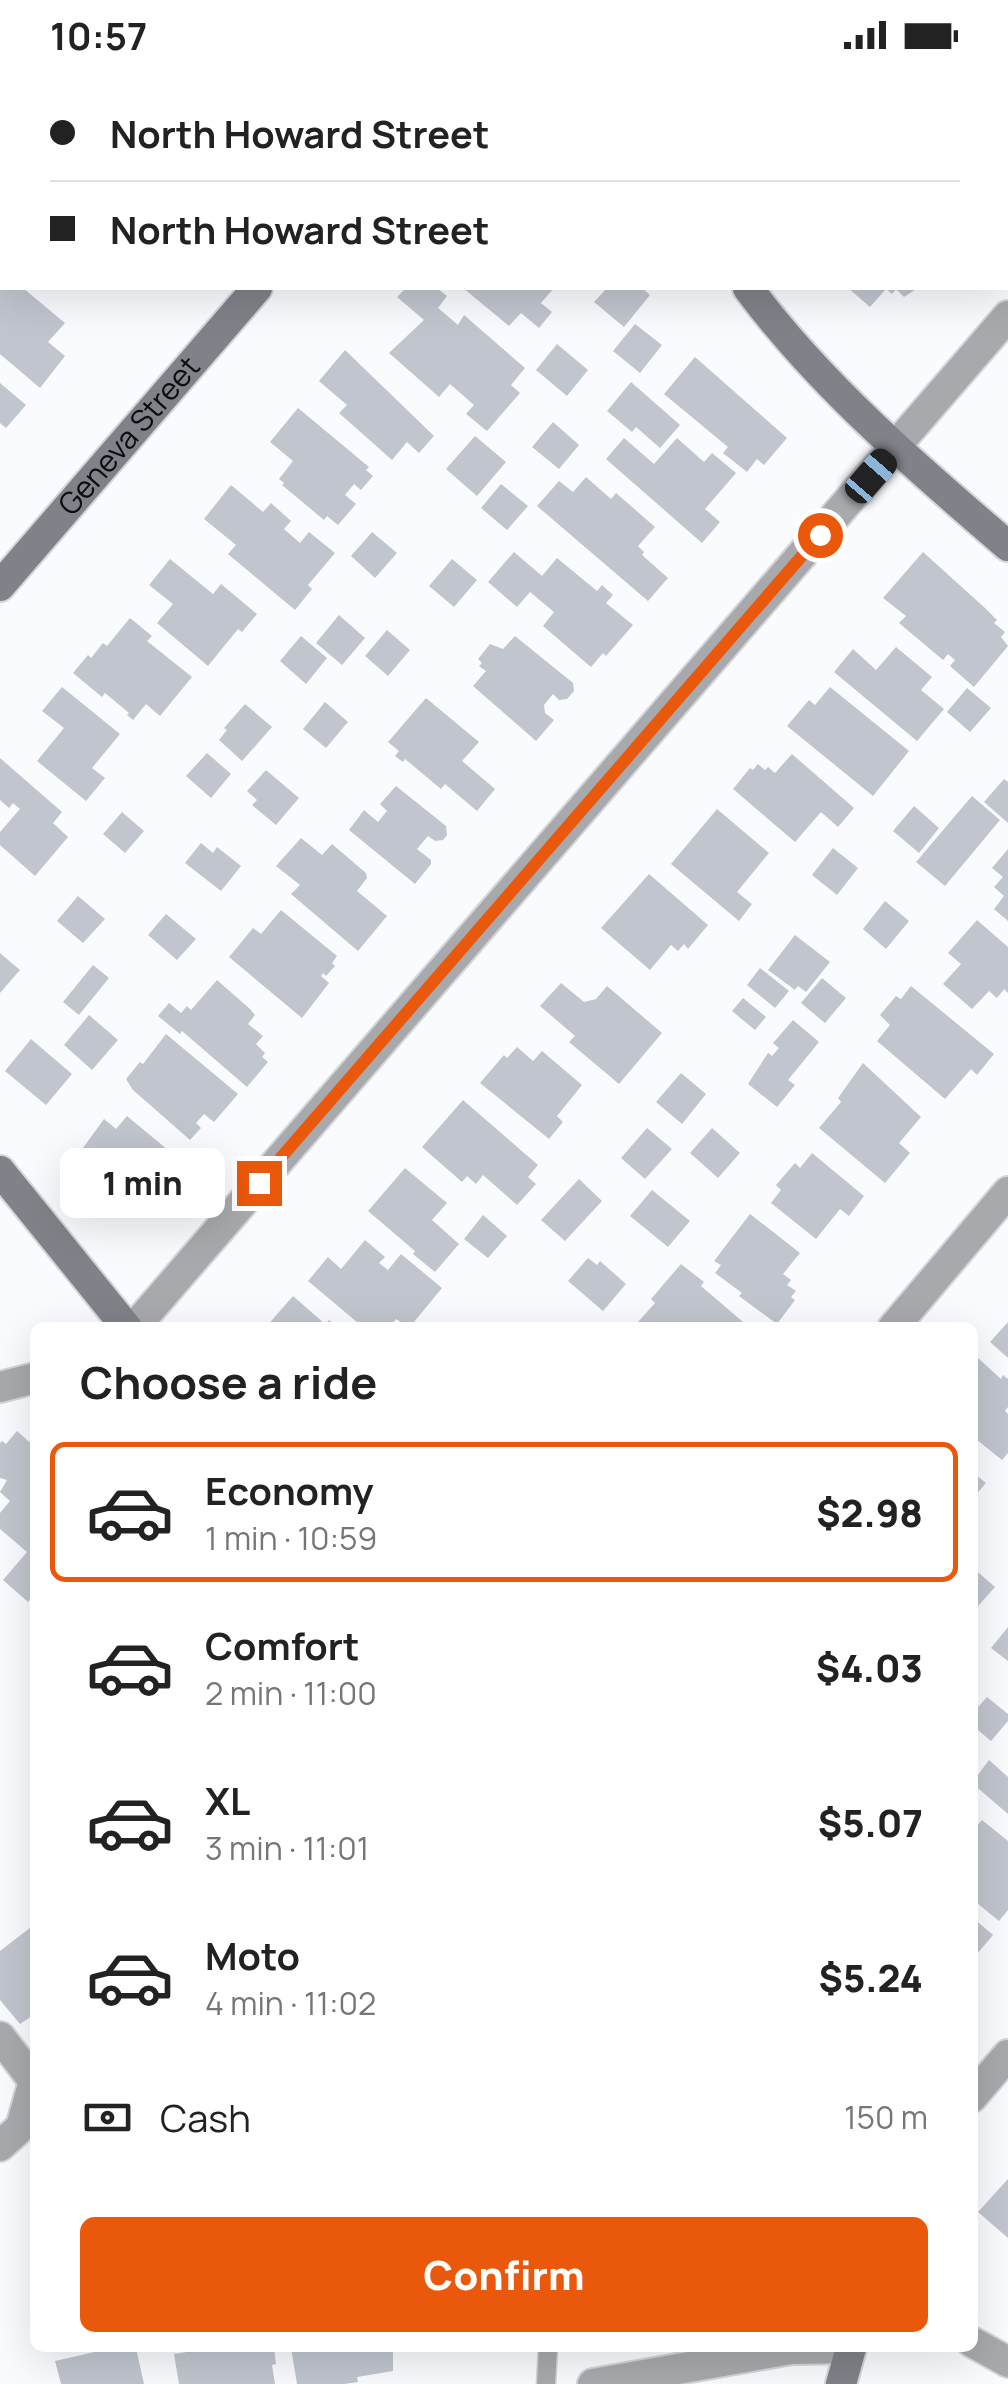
<!DOCTYPE html>
<html lang="en">
<head>
<meta charset="utf-8">
<style>
	body { margin:0; font-family:Manrope,sans-serif; background:#f2f2f2; color:#222; height:100vh; display:flex; flex-direction:column; font-size:38px; white-space:nowrap }
	* { box-sizing:border-box; margin:0 }
	p { font-size:32px; color:#767676 }
	.icon { flex:none; width:55px; height:55px; fill:none; stroke:currentColor; stroke-width:2; stroke-linecap:round; stroke-linejoin:round }
	.map { position:relative; flex:1; overflow:hidden }
	.panel { position:absolute; left:30px; top:1252px; width:948px; height:1030px; display:flex; flex-direction:column; background:#fff; border-radius:15px; box-shadow:0 10px 40px #0002 }
	.panel>* { flex:none }
	.hud { position:absolute; left:0px; top:0px; width:1010px; height:220px; box-shadow:0 10px 40px #0002; display:grid; align-content:center; height:220px; padding:0 50px; background:#fff }
	.end { position:absolute; width:45px; height:45px; margin:-22px; border:12px solid #ea580c; background:#fff; box-shadow:0 0 0 5px #fff }
	.from { border-radius:50% }
	.bubble { position:absolute; height:70px; border-radius:15px; background:#fff; box-shadow:0 10px 40px #0002; font-size:32px; font-weight:800; line-height:70px; text-align:center }
	.car { position:absolute; width:30px; height:60px; margin:-30px -15px; border-radius:12px; box-shadow:0 0 8px 2px #0007; background:linear-gradient(#222 24%,#8ab4d8 0 40%,#222 0 76%,#8ab4d8 0 86%,#222 0) }
	.hud b { display:flex; align-items:center; gap:35px; height:95px; font-size:38px }
	.hud b+b { border-top:2px solid #e0e0e0 }
	.hud i { width:25px; height:25px; background:#222 }
	ul { padding:0; list-style:none }
	li { display:flex; align-items:center; gap:30px; height:140px; margin:0 20px 15px; padding:0 30px; border:5px solid transparent; border-radius:15px }
	li div { flex:1 }
	li b { display:block; font-size:38px }
	li em { font-style:normal; font-weight:800 }
	li.on { border-color:#ea580c }
	li>.icon { width:90px; height:90px; stroke-width:1.5 }
	h2 { padding:0 50px; font-size:45px; line-height:120px }
	.pay { display:flex; align-items:center; gap:25px; height:110px; padding:0 50px; font-size:38px }
	.pay p { margin-inline-start:auto }
	.action { display:flex; gap:20px; margin-top:auto; padding:20px 50px }
	.action a { flex:1; height:115px; border-radius:15px; background:#ea580c; color:#fff; font-size:40px; font-weight:800; line-height:115px; text-align:center }
	.status { display:flex; justify-content:space-between; align-items:center; height:70px; padding:0 50px; background:#fff; direction:ltr }
	.status svg { height:28px; fill:currentColor }
	.map>svg:first-child { display:block }
	.building { fill:#c0c5ce }
	.lines { fill:none; stroke-linecap:round; stroke-linejoin:round }
	.lane-casing { stroke:#d3d5d9; stroke-width:21 }
	.street-casing { stroke:#d3d5d9; stroke-width:34 }
	.secondary-casing { stroke:#d3d5d9; stroke-width:34 }
	.lane { stroke:#a7a9ad; stroke-width:18 }
	.street { stroke:#a7a9ad; stroke-width:30 }
	.secondary { stroke:#7f8288; stroke-width:30 }
	.route { stroke:#ea580c; stroke-width:12 }
	.labels { text-anchor:middle; stroke-width:10; stroke-linejoin:round; paint-order:stroke }
	.street-label { font-size:30px; fill:#0b0c0f; stroke:#fff }
</style>
</head>
<body>
<div class="status"><b>10:57</b><svg viewBox="0 0 49 12"><path d="M0 12V9h3v3zM5 12V6h3v6zM10 12V3h3v9zM15 12V0h3v12zM26 1h20v11H26zM47 4h2v5h-2z"/></svg></div>
<div class="map">
<svg width="1008" height="2314" viewBox="0 0 1008 2314">
	<rect width="100%" height="100%" fill="#f9fbff"/>
	<path class="building" d="M0,218H23L65,253L48,272L65,286L40,318L0,284Z
		M406,218H437L447,226L438,238L458,255L464,245L525,298L511,315L520,323L487,361L466,344L474,335L450,314L439,327L389,283L424,250L397,227Z
		M463,218H554L541,233L552,242L539,258L521,243L509,256Z
		M607,218H642L650,225L624,257L594,232Z
		M848,218H918L904,227L896,219L892,224L886,219L870,237Z
		M635,254L662,275L640,303L613,281Z
		M557,274L588,300L567,326L536,300Z
		M345,280L434,366L419,383L407,372L392,390L339,343L347,335L319,311Z
		M695,287L787,368L764,395L757,389L747,402L723,383L728,377L664,324Z
		M631,312L680,355L660,378L636,357L632,362L607,341Z
		M0,313L26,335L6,358L0,353Z
		M298,338L369,397L366,400L373,406L361,420L354,414L345,425L356,434L338,455L327,446L324,450L282,415L284,413L279,409L293,391L270,372Z
		M553,352L579,375L559,399L532,377Z
		M475,366L506,392L477,426L446,399Z
		M624,368L654,394L677,368L704,392L712,383L736,403L705,439L720,452L702,473L606,389Z
		M586,407L611,429L616,423L655,457L638,476L644,482L642,485L668,508L648,531L537,436L559,411L573,422Z
		M501,414L528,436L507,460L481,438Z
		M231,415L263,442L271,433L291,451L284,459L300,473L309,462L335,483L308,515L312,519L295,540L228,484L236,475L204,449Z
		M372,462L397,483L375,508L351,486Z
		M514,482L542,506L557,488L597,521L602,515L613,525L606,533L633,555L606,586L603,583L591,597L543,556L554,542L530,522L517,537L488,512Z
		M923,482L985,538L997,550L994,553L1005,562L1001,567L1008,576L974,617L950,596L955,590L948,584L943,590L899,553L906,546L883,528Z
		M170,489L213,524L221,514L257,544L242,562L238,559L208,596L157,553L173,534L149,515Z
		M452,489L477,510L454,537L429,516Z
		M339,545L365,568L342,595L316,573Z
		M130,548L152,566L147,571L192,607L160,646L146,634L133,650L127,645L129,643L105,623L102,627L73,603L88,585L91,588L103,573L107,576Z
		M387,560L410,580L388,606L365,586Z
		M301,566L327,588L306,614L280,591Z
		M515,566L573,613L574,621L567,629L559,630L553,624L544,635L545,643L554,650L536,671L473,616L486,601L479,596L482,593L478,589L490,574L503,579Z
		M896,577L932,607L921,620L944,639L917,671L834,602L853,579L876,600Z
		M62,617L120,664L92,698L105,708L86,731L37,691L64,658L42,641Z
		M830,617L909,681L873,726L787,656L809,630L815,635Z
		M967,618L991,638L970,662L947,642Z
		M426,628L479,672L462,691L495,719L477,741L445,714L441,719L405,689L403,692L395,686L399,681L388,672Z
		M325,632L348,652L326,678L303,659Z
		M245,634L272,657L242,691L219,670L227,660L224,658Z
		M207,683L231,704L211,728L186,706Z
		M792,684L854,738L838,757L821,742L795,772L733,719L750,698L753,700L758,694L765,700L768,697L775,703Z
		M0,688L62,742L53,753L68,767L35,806L0,775V762L20,739L13,733L9,738L0,730Z
		M266,700L299,728L276,755L252,735L257,730L247,721Z
		M1004,709L1008,712V753L984,732Z
		M396,716L446,756L447,765L443,770L435,771L428,766L417,779L431,790V794L415,814L349,760L364,740L378,752L387,741L380,734Z
		M972,726L1000,750L945,816L916,792Z
		M914,736L939,758L919,783L893,761Z
		M717,739L769,783L737,822L752,834L739,851L671,794Z
		M122,742L144,761L125,783L103,764Z
		M301,768L322,785L332,774L366,803L367,808L357,821L387,846L358,881L291,824L300,815L276,796Z
		M201,773L213,783L217,777L241,796L221,821L185,793Z
		M833,778L858,798L837,825L812,805Z
		M1008,779V851L994,839L1004,826L994,817L1003,807L992,798Z
		M649,804L708,855L688,879L684,874L678,881L671,875L650,900L601,858Z
		M78,826L105,849L83,873L57,851Z
		M885,831L909,851L886,879L863,859Z
		M281,840L337,886L332,893L335,896L326,906L323,903L321,906L329,913L302,948L229,887L253,858L261,864Z
		M166,844L196,869L177,890L148,865Z
		M977,850L1008,877V923L1004,919L997,928L989,921L972,939L943,914L961,894L948,883Z
		M795,865L830,892L806,922L798,916L795,920L768,900Z
		M0,883L20,900L0,923Z
		M93,895L109,908L79,945L63,932Z
		M760,898L789,921L775,938L747,915Z
		M822,908L846,928L825,953L801,933Z
		M217,910L250,939L255,945L248,954L263,966L256,974L265,983L262,987L268,992L247,1017L182,961L180,964L158,946L169,933L181,943L187,936L191,940Z
		M561,913L584,932L596,929L607,916L662,963L619,1014L569,972L575,966L540,936Z
		M911,916L994,984L977,1005L971,999L945,1029L877,971L890,955L880,945L896,926L901,929Z
		M743,928L766,947L755,960L732,941Z
		M89,945L118,970L92,1000L64,975Z
		M793,950L819,972L788,1010L795,1015L777,1037L748,1014L768,983L772,986L779,978L773,973Z
		M166,964L238,1024L214,1052L204,1044L196,1053L201,1058L190,1070L133,1020L126,1009L140,992L143,994Z
		M31,969L72,1004L46,1035L5,1001Z
		M517,977L533,991L542,981L582,1015L557,1046L563,1052L549,1069L480,1013L504,985L507,988Z
		M863,993L921,1047L899,1073L910,1083L885,1113L819,1058L841,1032L838,1028Z
		M681,1003L706,1024L682,1054L656,1032Z
		M463,1030L538,1095L528,1107L536,1114L517,1135L483,1105L476,1114L467,1106L462,1112L422,1077Z
		M127,1046L186,1095L166,1119L159,1114L157,1117L144,1102L118,1132L86,1110L89,1107L72,1093L104,1049L116,1059Z
		M647,1058L672,1079L645,1109L621,1088Z
		M712,1058L740,1083L718,1108L690,1083Z
		M812,1083L864,1126L849,1146L840,1139L816,1169L771,1133L781,1120L776,1115L795,1093L800,1098Z
		M405,1098L447,1133L432,1150L459,1174L435,1202L413,1184L415,1181L368,1141Z
		M579,1109L602,1131L565,1171L541,1150Z
		M652,1120L690,1151L668,1177L630,1146Z
		M750,1144L800,1183L783,1204L791,1210L787,1215L796,1221L791,1227L795,1230L777,1254L739,1226L742,1223L715,1203L721,1195L714,1191Z
		M483,1145L507,1166L488,1188L464,1169Z
		M365,1170L385,1187L379,1193L388,1200L401,1184L442,1218L409,1258L396,1249L389,1258H364L308,1211L328,1187L341,1199Z
		M588,1188L597,1195L600,1191L626,1214L603,1241L568,1211Z
		M681,1194L704,1212L701,1216L750,1258H642L637,1253L655,1233L651,1229Z
		M293,1226L325,1254L329,1250L338,1258H265Z
		M1008,1252V1288L990,1272Z
		M978,1288L1001,1309L1003,1305L1008,1309V1337L1005,1341L1008,1344V1383L1002,1390L972,1366V1294Z
		M17,1361L35,1377V1524L28,1532L3,1510L27,1482L0,1459V1443L10,1431L0,1422L7,1410L0,1408V1373L2,1371L6,1374Z
		M972,1402L986,1413L972,1429Z
		M972,1497L995,1517L972,1543Z
		M1008,1557V1591L991,1578Z
		M987,1627L1008,1644V1651L991,1671L972,1655V1644Z
		M989,1690L1008,1707V1744L972,1713Z
		M982,1750L1008,1771V1840L999,1851L972,1829V1761Z
		M972,1847L993,1865L972,1890Z
		M35,1854V1944L20,1954L0,1930V1881Z
		M1008,2109V2168L978,2142Z
		M112,2278H136L144,2314H61L55,2291Z
		M212,2278H274L276,2294L272,2295L275,2314H179L174,2284Z
		M291,2278H393V2301L357,2307L358,2312L344,2314H297Z"/>
	<g class="lines">
		<g class="lane-casing">
			<path id="lane" d="M546,2314L548,2278"/>
		</g>
		<g class="street-casing">
			<path id="street" d="M134,1258L1008,246
				M893,1258L1008,1122
				M0,1317L35,1308
				M0,1967L34,2011L21,2057L0,2076
				M972,2027L1008,1985
				M972,2272L1008,2292
				M593,2314L791,2279L851,2278"/>
		</g>
		<g class="secondary-casing">
			<g id="secondary">
				<path d="M588,0L590,2"/>
				<path d="M442,2L444,0"/>
				<path d="M748,218C819,314 917,398 1008,476"/>
				<path id="s1" d="M0,516L257,218"/>
				<path d="M0,1101L127,1258"/>
				<path d="M841,2314L851,2278"/>
			</g>
		</g>
		<use href="#lane" class="lane"/>
		<use href="#street" class="street"/>
		<use href="#secondary" class="secondary"/>
	</g>
	<g class="lines">
		<path class="route" d="M259,1113L820,465"/>
	</g>
	<g class="labels">
		<g class="street-label">
			<text dy="10" stroke="none"><textPath href="#s1" startOffset="198">Geneva Street</textPath></text>
		</g>
	</g>
</svg>
<i class="end from" style="left:820px;top:465px"></i>
<i class="end" style="left:259px;top:1113px"></i>
<div class="bubble" style="left:60px;top:1078px;width:165px">1 min</div>
<i class="car" style="left:871px;top:406px;rotate:41deg"></i>
<div class="hud">
<b><i class="from"></i>North Howard Street</b>
<b><i></i>North Howard Street</b>
</div>
<section class="panel">
<h2>Choose a ride</h2>
<ul>
<li class="on"><svg class="icon" aria-label="car" viewBox="0 0 24 24"><path d="M5 17H2v-5l4-1 3-4h7l3 4 3 1v5h-3M9 17h6M6 11h13"/><circle cx="7" cy="17" r="2"/><circle cx="17" cy="17" r="2"/></svg><div><b>Economy</b><p>1 min · 10:59</p></div><em>$2.98</em></li>
<li><svg class="icon" aria-label="car" viewBox="0 0 24 24"><path d="M5 17H2v-5l4-1 3-4h7l3 4 3 1v5h-3M9 17h6M6 11h13"/><circle cx="7" cy="17" r="2"/><circle cx="17" cy="17" r="2"/></svg><div><b>Comfort</b><p>2 min · 11:00</p></div><em>$4.03</em></li>
<li><svg class="icon" aria-label="car" viewBox="0 0 24 24"><path d="M5 17H2v-5l4-1 3-4h7l3 4 3 1v5h-3M9 17h6M6 11h13"/><circle cx="7" cy="17" r="2"/><circle cx="17" cy="17" r="2"/></svg><div><b>XL</b><p>3 min · 11:01</p></div><em>$5.07</em></li>
<li><svg class="icon" aria-label="car" viewBox="0 0 24 24"><path d="M5 17H2v-5l4-1 3-4h7l3 4 3 1v5h-3M9 17h6M6 11h13"/><circle cx="7" cy="17" r="2"/><circle cx="17" cy="17" r="2"/></svg><div><b>Moto</b><p>4 min · 11:02</p></div><em>$5.24</em></li>
</ul>
<div class="pay"><svg class="icon" aria-label="cash" viewBox="0 0 24 24"><path d="M3 7h18v10H3z"/><circle cx="12" cy="12" r="2"/></svg>Cash<p>150 m</p></div>
<div class="action"><a>Confirm</a></div>
</section>
</div>
</body>
</html>
